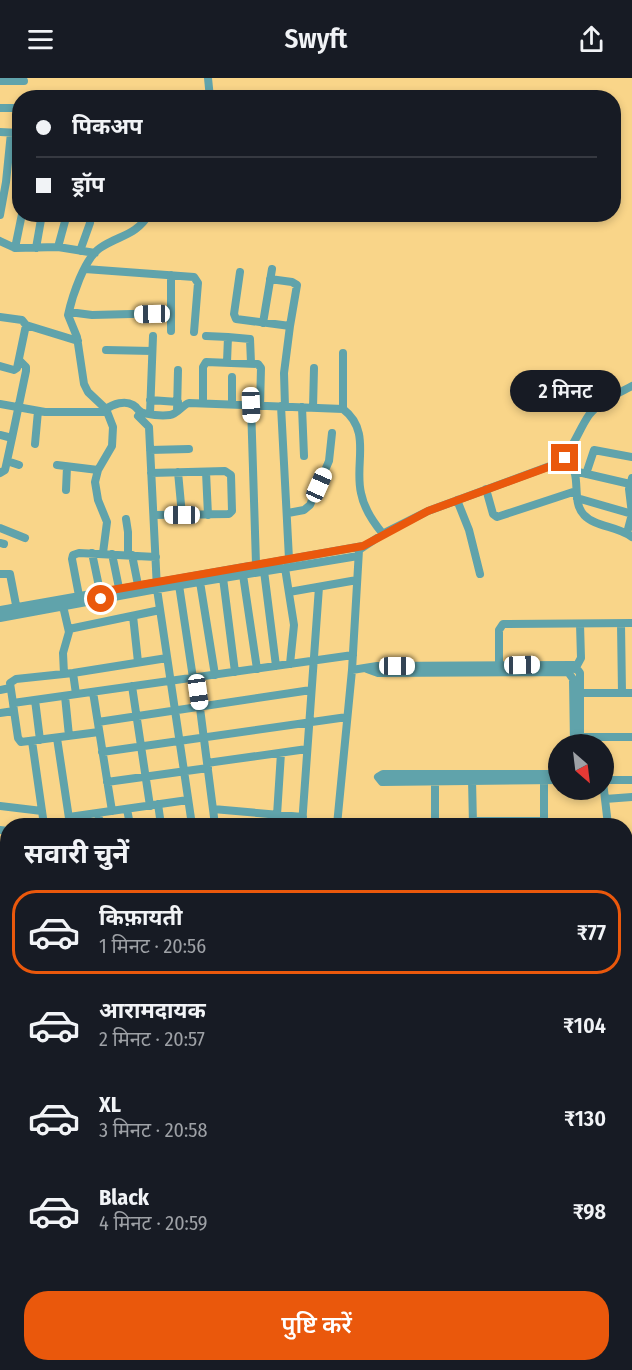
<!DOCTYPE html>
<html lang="hi">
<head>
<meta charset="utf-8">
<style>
	body { margin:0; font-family:"Fira Sans Condensed","Noto Sans Devanagari",sans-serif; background:#20242c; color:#f1f3f6; height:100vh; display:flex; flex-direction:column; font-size:22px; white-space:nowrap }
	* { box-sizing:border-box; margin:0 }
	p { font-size:20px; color:#9ea1a6 }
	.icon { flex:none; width:33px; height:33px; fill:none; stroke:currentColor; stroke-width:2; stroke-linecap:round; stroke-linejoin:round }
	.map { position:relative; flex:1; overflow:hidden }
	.sheet { position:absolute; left:0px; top:740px; width:633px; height:554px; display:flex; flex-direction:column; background:#171b24; border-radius:24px 24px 0 0; box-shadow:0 3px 9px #0003 }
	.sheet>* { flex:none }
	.top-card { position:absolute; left:12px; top:12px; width:609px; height:132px; border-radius:24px; box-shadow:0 3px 9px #0003; display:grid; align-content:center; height:132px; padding:0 24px; background:#171b24 }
	.needle { width:39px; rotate:152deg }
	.buttons { position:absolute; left:548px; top:656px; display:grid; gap:12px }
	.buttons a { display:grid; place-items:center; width:66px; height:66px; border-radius:50%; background:#171b24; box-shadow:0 3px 9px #0003; font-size:30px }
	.end { position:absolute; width:27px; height:27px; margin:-14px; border:8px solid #ea580c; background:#fff; box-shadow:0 0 0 3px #fff }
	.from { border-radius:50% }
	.bubble { position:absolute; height:42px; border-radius:21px; background:#171b24; box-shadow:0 3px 9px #0003; font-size:20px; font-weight:600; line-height:42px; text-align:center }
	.car { position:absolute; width:18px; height:36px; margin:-18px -9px; border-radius:8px; box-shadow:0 0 4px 2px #0007; background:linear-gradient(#fff 24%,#345 0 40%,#fff 0 76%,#345 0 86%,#fff 0) }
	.top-card b { display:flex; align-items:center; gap:21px; height:57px; font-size:22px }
	.top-card b+b { border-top:2px solid #363941 }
	.top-card i { width:15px; height:15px; background:#f1f3f6 }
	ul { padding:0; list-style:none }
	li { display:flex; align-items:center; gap:18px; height:84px; margin:0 12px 9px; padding:0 12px; border:3px solid transparent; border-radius:24px }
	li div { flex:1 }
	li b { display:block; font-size:22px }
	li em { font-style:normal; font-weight:600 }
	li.current { border-color:#ea580c }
	li>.icon { width:54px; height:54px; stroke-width:1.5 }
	h2 { padding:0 24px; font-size:27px; line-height:72px }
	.action { display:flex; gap:12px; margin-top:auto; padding:12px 24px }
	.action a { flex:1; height:69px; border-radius:24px; background:#ea580c; color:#fff; font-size:24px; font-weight:600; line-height:69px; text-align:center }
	header { display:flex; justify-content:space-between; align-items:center; height:78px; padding:0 24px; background:#171b24; font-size:27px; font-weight:600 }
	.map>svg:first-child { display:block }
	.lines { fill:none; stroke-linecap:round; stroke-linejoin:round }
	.minor { stroke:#60a3ab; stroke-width:8 }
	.route { stroke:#ea580c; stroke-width:8 }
</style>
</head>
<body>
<header><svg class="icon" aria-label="menu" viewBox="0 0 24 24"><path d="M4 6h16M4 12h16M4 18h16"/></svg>Swyft<svg class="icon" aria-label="share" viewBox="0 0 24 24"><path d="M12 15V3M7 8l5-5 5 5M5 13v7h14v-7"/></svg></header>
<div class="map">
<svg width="632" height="1292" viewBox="0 0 632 1292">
	<rect width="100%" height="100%" fill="#f9d589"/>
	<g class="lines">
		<path class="minor" d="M208,0L210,20
			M0,3H24
			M0,30H20
			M0,54L20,55
			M0,137L6,104L11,55
			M0,163L15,170L58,169L95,175
			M58,169L67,136
			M15,170L22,136
			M36,170L42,136
			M80,173L90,145
			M85,191L194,199L198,205L194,254
			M240,194L234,236L236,241L290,248L284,295L285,329
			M171,197V253
			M270,201L292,204L297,207L290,248
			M69,234L92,237L171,235
			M0,239L22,242L26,247L17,290L14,292L0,288
			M263,245L272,191
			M26,247L78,263
			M206,258L228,259L227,284
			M228,259L250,261L251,285
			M106,272L152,273
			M343,275V331
			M150,322L178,324
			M203,325V289L206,284L258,286L261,290L260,328
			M0,326L45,334H107
			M232,326V299
			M251,327L256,486
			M281,328L289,481
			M302,329L304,378
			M313,330L314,290
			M106,331C113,326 125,322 133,327C138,330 136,331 141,334C147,337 162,338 170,337C178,336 182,327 189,325L343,331C372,353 354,386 361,415C364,431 373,444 383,456
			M177,333L178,292
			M150,336L153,258
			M138,338L149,349L157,511L192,747
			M0,357L12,360L7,383
			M12,360L26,293V289L19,282
			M35,366L38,333
			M150,372L189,371
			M565,379C569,384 573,389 575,396C578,409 574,427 584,437C595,449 618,448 632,459
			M57,387L98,392
			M574,393L630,406
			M178,394L182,437
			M206,394L208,437
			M0,395L5,392L7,383L19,387
			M151,395L225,393L231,397L232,433L229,436L154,437
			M586,396L594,372L632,379
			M486,411L493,436L497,439L576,413
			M66,412L67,389
			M577,420L632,436
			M457,422L469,452L480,496
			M288,435L304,432L310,427L329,383L332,355
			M126,441L128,454V477
			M0,450L25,460
			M627,455L632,436L629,411L632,400
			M0,465L4,466
			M92,475L101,518
			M103,475L107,444L98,422L95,404L98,392L112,368L113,349L106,331L88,314L84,306L77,259L68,237C72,219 84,181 100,170C119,157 136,158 149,136
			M112,476L119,510
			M132,477L138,507
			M285,490L294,547L290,586
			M264,493L276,588
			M0,496H10L17,532
			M243,497L257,591
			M223,500L235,594
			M200,504L215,597
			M179,507L193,600
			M289,514L357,502
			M80,523L72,481L73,477L79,475L156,479
			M63,528L69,554L63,575L64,596
			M0,532L363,468
			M133,538L138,584
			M0,540L157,511L358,478
			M621,546L622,615
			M69,551L160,532
			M367,591L378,595L568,594L573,601L574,666
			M499,591V552L503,546L632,545
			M575,591L581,580L580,546
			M352,592L377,588L574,587L580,595V666
			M73,595L76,616
			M196,599L215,747
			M132,608L150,728
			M0,612L10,610
			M93,614L112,733
			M577,615H632
			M65,618L69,658
			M35,622L40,662
			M13,625L10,605L16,601L73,595L167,580
			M14,633L18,660L21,664L99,654
			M0,635L14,633L13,625L353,577
			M98,644L311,612
			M577,659H632
			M57,660L70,747
			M32,663L44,747
			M102,674L347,639
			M207,685L307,671
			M558,696H383L378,699L382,704L558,702
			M544,698V746
			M435,701V747
			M472,701L473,747
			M603,702H632
			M107,704L208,690
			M603,704L608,747
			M605,721L632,719
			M158,726L161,747
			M0,728L42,733
			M127,731L130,747
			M213,731L303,739
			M98,735L100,747
			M277,737L281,675
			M69,739L188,722
			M473,743H544
			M302,747L319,509
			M337,747L352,592L359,472L386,454L428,433L558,385C573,372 578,353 589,337C600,323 617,316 632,308
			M0,752L8,753
			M626,786L632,782
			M626,799L632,800
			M0,802L3,775
			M0,838L8,841
			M626,845L632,846
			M7,888L8,876
			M626,897L632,900
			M0,924H8
			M626,925L632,920
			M0,951H8
			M626,962L632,957
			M0,987L8,986
			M626,1000L632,994
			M0,1010L8,1009
			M626,1030H632
			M0,1037L8,1040
			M0,1052L8,1054
			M0,1079L8,1080
			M0,1107L8,1108
			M626,1108L632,1106
			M0,1135L8,1138
			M626,1149L632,1151
			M0,1160L8,1163
			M626,1189L632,1175
			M0,1210H8
			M626,1214L632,1215
			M0,1233H8
			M626,1240L632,1239
			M0,1256H8
			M626,1282H632
			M345,1286L361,1292
			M532,1286L534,1292
			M269,1290L273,1286
			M34,1292V1286
			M85,1292V1286
			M144,1292V1286
			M163,1292L164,1286
			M294,1292V1286
			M477,1292L490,1286
			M553,1292L557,1286"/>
	</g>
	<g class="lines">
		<path class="route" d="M101,521L100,514L363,468L428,433L551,388L565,380"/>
	</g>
</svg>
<div class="buttons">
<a><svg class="needle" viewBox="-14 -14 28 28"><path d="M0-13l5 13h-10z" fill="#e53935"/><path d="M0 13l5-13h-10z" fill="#9ea1a6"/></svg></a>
</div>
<i class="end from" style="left:101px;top:521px"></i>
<i class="end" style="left:565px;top:380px"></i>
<div class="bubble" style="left:510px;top:292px;width:111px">2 मिनट</div>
<i class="car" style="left:152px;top:236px;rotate:269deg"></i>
<i class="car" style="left:251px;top:327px;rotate:178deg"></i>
<i class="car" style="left:319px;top:407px;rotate:24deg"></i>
<i class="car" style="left:182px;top:437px;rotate:270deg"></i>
<i class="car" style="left:522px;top:587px;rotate:89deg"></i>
<i class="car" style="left:397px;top:588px;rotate:90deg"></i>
<i class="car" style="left:198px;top:614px;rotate:172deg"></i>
<div class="top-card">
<b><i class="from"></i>पिकअप</b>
<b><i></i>ड्रॉप</b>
</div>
<section class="sheet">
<h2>सवारी चुनें</h2>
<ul>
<li class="current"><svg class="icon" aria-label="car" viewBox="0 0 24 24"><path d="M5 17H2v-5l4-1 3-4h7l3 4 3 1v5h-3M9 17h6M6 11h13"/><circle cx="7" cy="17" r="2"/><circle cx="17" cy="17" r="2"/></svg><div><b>किफ़ायती</b><p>1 मिनट · 20:56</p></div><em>₹77</em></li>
<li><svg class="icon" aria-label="car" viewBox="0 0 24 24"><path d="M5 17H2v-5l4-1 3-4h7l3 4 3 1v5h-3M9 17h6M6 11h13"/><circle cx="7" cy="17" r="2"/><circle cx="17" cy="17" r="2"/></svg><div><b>आरामदायक</b><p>2 मिनट · 20:57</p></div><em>₹104</em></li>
<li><svg class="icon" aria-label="car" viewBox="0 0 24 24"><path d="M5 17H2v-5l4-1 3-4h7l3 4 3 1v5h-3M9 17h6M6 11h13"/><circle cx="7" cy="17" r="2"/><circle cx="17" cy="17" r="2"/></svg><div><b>XL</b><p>3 मिनट · 20:58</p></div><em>₹130</em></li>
<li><svg class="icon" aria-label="car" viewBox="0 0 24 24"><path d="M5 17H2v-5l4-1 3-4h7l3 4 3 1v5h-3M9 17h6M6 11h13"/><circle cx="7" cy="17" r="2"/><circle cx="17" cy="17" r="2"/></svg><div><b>Black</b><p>4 मिनट · 20:59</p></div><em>₹98</em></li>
</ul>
<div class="action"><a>पुष्टि करें</a></div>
</section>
</div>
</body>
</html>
